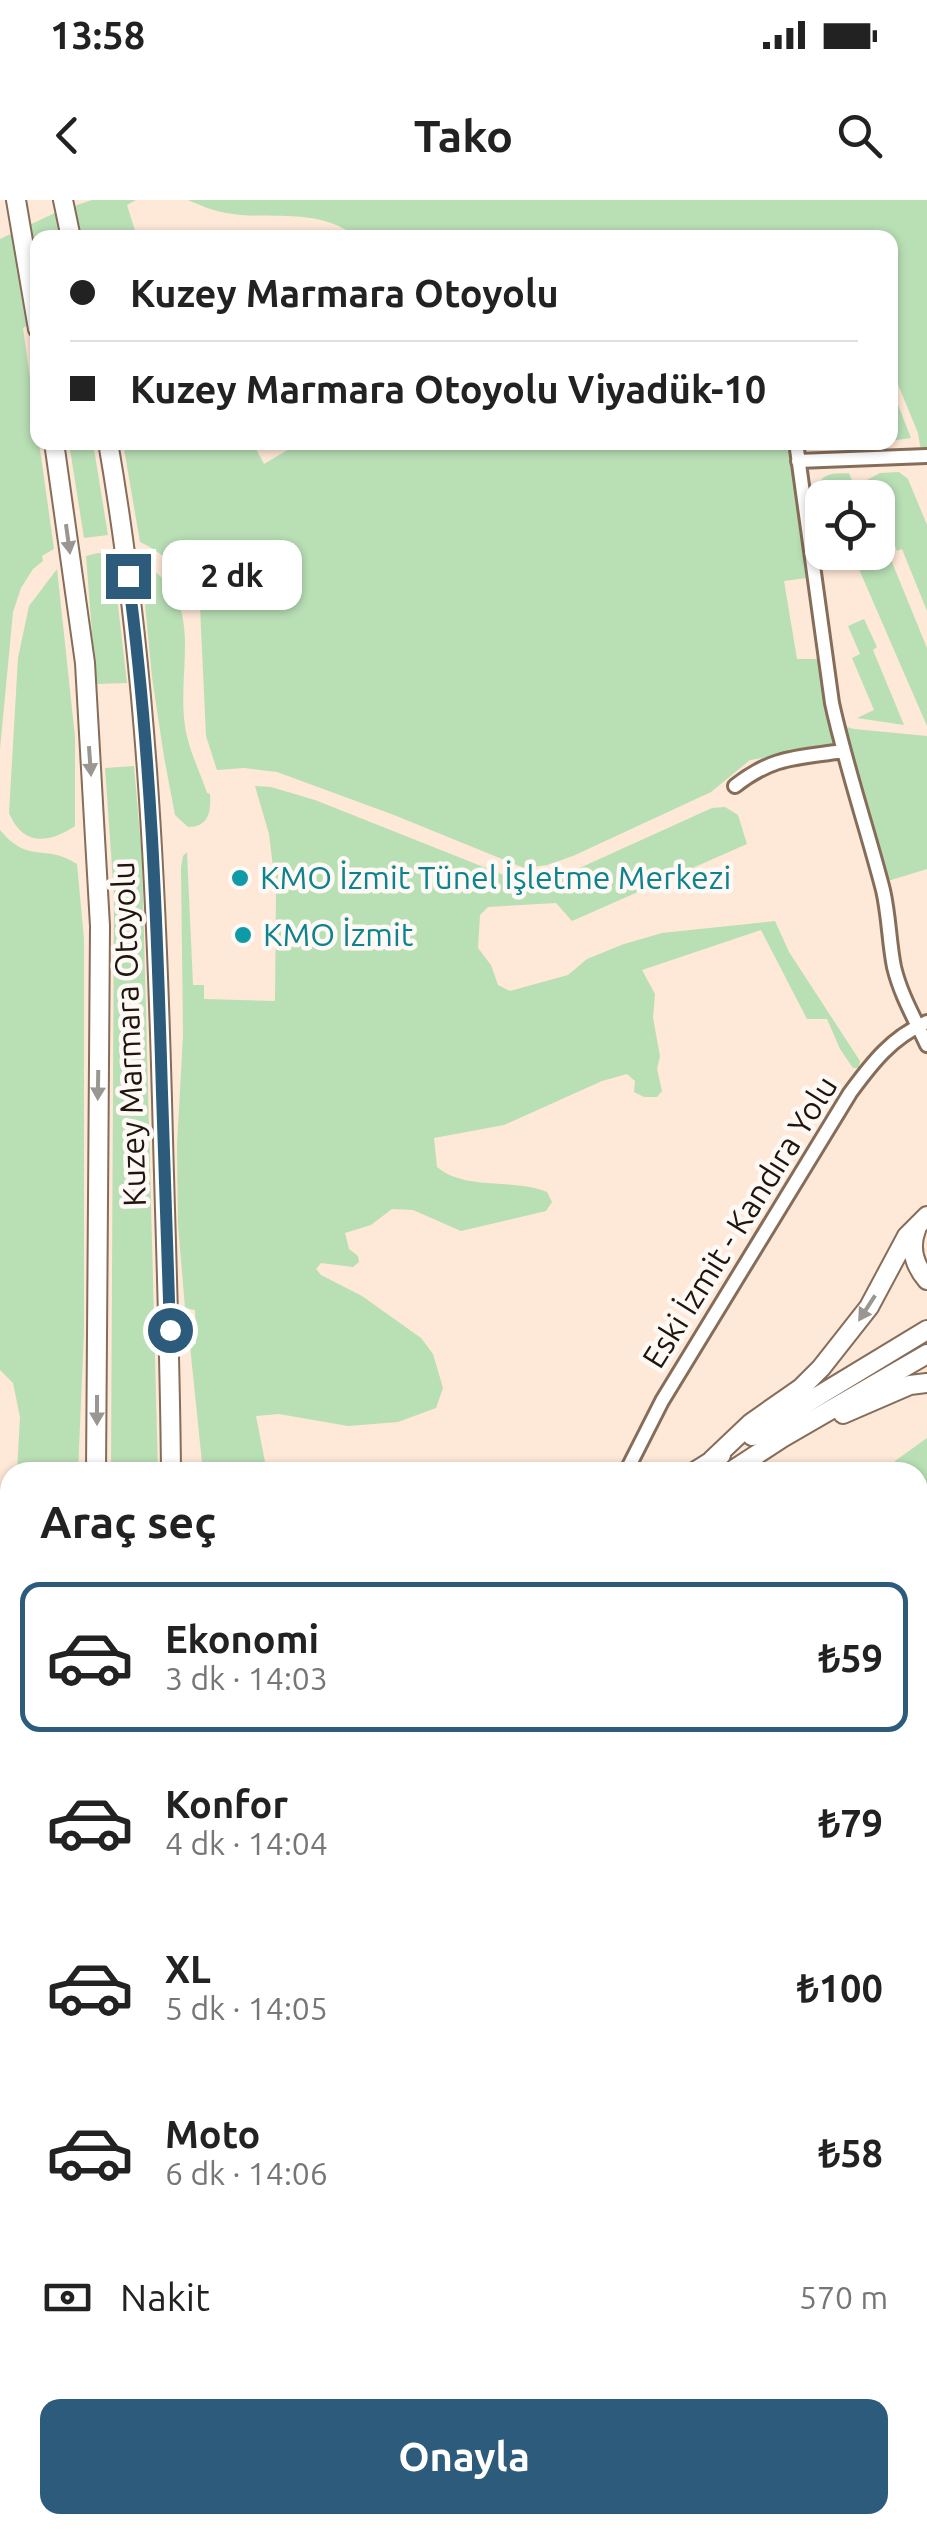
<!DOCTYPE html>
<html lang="tr">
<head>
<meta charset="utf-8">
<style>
	body { margin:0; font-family:Ubuntu,sans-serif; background:#f6f6f6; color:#222; height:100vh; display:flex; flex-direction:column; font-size:38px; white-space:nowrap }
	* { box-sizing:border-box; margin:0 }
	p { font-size:32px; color:#767676 }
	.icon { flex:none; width:55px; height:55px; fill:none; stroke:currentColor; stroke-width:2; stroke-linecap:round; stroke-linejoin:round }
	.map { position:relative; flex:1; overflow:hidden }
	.panel { position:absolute; left:0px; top:1262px; width:928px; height:1072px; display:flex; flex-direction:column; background:#fff; border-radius:30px 30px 0 0; box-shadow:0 2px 8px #0004 }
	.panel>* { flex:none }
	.hud { position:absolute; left:30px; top:30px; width:868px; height:220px; border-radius:20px; box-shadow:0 2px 8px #0004; display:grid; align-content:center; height:220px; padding:0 40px; background:#fff }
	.fabs { position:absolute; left:805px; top:280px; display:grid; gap:20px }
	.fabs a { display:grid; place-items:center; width:90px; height:90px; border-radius:20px; background:#fff; box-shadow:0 2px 8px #0004; font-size:50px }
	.end { position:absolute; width:45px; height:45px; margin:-22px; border:12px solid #2d5b7b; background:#fff; box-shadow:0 0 0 5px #fff }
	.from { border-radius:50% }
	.bubble { position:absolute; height:70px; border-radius:20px; background:#fff; box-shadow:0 2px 8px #0004; font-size:32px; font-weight:700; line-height:70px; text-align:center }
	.hud b { display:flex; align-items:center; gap:35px; height:95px; font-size:38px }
	.hud b+b { border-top:2px solid #e0e0e0 }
	.hud i { width:25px; height:25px; background:#222 }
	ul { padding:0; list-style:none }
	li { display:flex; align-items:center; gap:30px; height:150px; margin:0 20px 15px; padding:0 20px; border:5px solid transparent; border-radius:20px }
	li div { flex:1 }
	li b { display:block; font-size:38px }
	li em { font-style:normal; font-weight:700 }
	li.selected { border-color:#2d5b7b }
	li>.icon { width:90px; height:90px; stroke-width:1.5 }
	h2 { padding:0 40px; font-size:45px; line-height:120px }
	.pay { display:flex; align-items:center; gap:25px; height:110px; padding:0 40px; font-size:38px }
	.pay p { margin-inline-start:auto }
	.button { display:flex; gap:20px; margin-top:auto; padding:20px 40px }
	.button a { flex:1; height:115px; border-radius:20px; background:#2d5b7b; color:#fff; font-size:40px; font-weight:700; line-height:115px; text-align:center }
	.status { display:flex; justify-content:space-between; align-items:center; height:70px; padding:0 50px; background:#fff; direction:ltr }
	.status svg { height:28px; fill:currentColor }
	header { display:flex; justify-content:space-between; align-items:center; height:130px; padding:0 40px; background:#fff; font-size:45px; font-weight:700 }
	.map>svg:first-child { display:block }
	.green { fill:#b9dfb5 }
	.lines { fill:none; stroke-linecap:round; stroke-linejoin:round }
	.highway-tunnel { stroke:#dcc8b9; stroke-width:18; stroke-dasharray:18 9; stroke-linecap:butt }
	.minor-casing { stroke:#856d5a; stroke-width:18 }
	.highway-casing { stroke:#856d5a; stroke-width:22 }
	.minor { stroke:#fff; stroke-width:12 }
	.highway { stroke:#fff; stroke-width:18 }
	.oneway { fill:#9a9692 }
	.route { stroke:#2d5b7b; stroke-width:12 }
	.culture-dot { fill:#0f9aa8; stroke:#fef9f4; stroke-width:4 }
	.labels { text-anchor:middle; stroke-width:9; stroke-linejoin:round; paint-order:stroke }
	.culture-label { font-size:32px; fill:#0d838f; stroke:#fef9f4; text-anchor:start }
	.street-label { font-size:32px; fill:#1e150d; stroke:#fef9f4 }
</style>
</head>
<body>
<div class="status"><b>13:58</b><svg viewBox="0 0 49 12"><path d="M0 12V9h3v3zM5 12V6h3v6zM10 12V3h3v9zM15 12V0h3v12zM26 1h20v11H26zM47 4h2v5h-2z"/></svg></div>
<header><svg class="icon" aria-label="back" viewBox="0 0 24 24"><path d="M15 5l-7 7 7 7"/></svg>Tako<svg class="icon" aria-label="search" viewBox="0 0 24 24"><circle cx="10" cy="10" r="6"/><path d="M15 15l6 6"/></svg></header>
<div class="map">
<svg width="927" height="2334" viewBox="0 0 927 2334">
	<rect width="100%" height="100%" fill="#fee8d7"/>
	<path class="green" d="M92,0H136L127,5L137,37L38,38L37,119L23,128L54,349L42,356L43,361L33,369L21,388L13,412L0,549V39L59,11Z
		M188,0H927V251H921L918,233L890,165V38L357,37C315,6 273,21 226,13C213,11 200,5 188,0Z
		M890,184L911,238L890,241Z
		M301,242L788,243L806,378L784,381L797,459H819L823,498L834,546L750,560L711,592L573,656L547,665L524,668L394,615L277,572L244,568L217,570L206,536L200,407L197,410L191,391L193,389C178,368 164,353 140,342L123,243H253L264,264Z
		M69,243H93L108,335L84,338Z
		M899,272L908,279L927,325V411L902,349L897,351L878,305V298L874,297L867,280L880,273Z
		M849,273L859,297H824L818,285C825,271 836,274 849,273Z
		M878,328L927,448V526L852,353L878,352Z
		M98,353L112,354L127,483L96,484L86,356Z
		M141,362C208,401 176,463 185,526C188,548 200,572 207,593L210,594C211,612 209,627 188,627L175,615L164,557L152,477Z
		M57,369L75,537V626C48,644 23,646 9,613L18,458L29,406Z
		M864,419L877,447L873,450L904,525L857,518L874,510L852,458L860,454L848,426Z
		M843,526L854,529L927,536V669L891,680L886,678Z
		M134,566L142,659L158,1272H111L114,696L105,568Z
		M255,586L271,587L315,600L524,683L542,685L712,608L725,607L738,615L747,644L572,721L556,703L488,707L480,715L478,748L491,765L498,785L510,791L568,775L587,759L624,744L662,733L775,721L789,752L860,861L859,868H853L840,849L827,819H807L761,730L642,770L655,794L653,818L660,856L657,869L662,891L657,897H644L634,892L635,881L627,874L602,881L504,925L434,938L437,967C465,991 513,978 547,992L552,1002L546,1011L461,1031L413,1010L392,1009L371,1025L345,1033L349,1049L358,1056L359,1062L353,1067L321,1063L316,1069L321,1075L362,1096L421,1138L433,1154L443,1188L436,1208L398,1222L348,1226L279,1214L256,1216L267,1272H203L190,1146L196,1144L195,1110L185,1108L178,1024L177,945L183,836L181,667L183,656L187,652L193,785H204V799L275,801L276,691L269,634Z
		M0,630C29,665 45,643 77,664L84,739V1132L78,1272H17L20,1217L13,1183L0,1170Z
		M927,1238V1295H918V1272H896L895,1261Z
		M10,1319V1834L0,1830V1545C3,1526 0,1509 0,1491C0,1434 0,1375 10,1319Z
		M918,1370L927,1378V2325L917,2334H764L748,2325H918Z
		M10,2103V2325H741L735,2334H0V2106Z"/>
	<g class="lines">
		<path class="highway-tunnel" d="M93,2334V2325
			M163,2334V2325"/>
		<g class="minor-casing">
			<path id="minor" d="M796,242L832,503C846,567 867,628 883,690C889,716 889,742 894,767C901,796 915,819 927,845
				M798,261L927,256
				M735,586C773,556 797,558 843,551
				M626,1272L662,1201L850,893C872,863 892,837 927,822
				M0,1912L10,1906"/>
		</g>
		<g class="highway-casing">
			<path id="highway" d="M16,0L38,129
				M63,0L71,38
				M54,242L85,463L100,726L96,1272
				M108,242C146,460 156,680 162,900C165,1025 170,1148 171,1272
				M916,1030C909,1048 915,1066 927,1080
				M843,1214L910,1185L927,1183
				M752,1236L927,1130
				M712,1260L751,1223L801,1188L821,1168L869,1107L907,1036L927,1016
				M694,1272L721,1255
				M730,1272L782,1238L927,1154
				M0,1978L10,1966
				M0,2008L10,1995"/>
		</g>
		<use href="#minor" class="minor"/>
		<use href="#highway" class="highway"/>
	</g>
	<defs><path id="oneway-solid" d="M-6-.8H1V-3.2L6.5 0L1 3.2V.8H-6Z" transform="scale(2.5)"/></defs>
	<g class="oneway">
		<use href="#oneway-solid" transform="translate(68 339) rotate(82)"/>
		<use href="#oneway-solid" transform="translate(90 561) rotate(86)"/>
		<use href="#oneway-solid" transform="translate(98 885) rotate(91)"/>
		<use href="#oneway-solid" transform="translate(867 1108) rotate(123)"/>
		<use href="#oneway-solid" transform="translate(97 1210) rotate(90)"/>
	</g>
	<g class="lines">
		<path class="route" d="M128,376C151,548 157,720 162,893C164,972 168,1051 170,1130"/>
	</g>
	<g class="culture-dot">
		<circle cx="240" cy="678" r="10"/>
		<circle cx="243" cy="735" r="10"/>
	</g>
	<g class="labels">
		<g class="culture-label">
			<text x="260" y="689">KMO İzmit Tünel İşletme Merkezi</text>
			<text x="263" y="746">KMO İzmit</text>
		</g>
		<g class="street-label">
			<text transform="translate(129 834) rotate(-92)" y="11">Kuzey Marmara Otoyolu</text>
			<text transform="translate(740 1022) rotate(-58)" y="11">Eski İzmit - Kandıra Yolu</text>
		</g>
	</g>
</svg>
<div class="fabs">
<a><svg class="icon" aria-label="locate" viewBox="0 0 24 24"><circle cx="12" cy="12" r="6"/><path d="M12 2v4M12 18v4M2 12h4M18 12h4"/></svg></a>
</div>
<i class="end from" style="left:170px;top:1130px"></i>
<i class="end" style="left:128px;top:376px"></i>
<div class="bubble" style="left:162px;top:340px;width:140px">2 dk</div>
<div class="hud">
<b><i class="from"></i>Kuzey Marmara Otoyolu</b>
<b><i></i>Kuzey Marmara Otoyolu Viyadük-10</b>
</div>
<section class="panel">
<h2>Araç seç</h2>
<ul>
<li class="selected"><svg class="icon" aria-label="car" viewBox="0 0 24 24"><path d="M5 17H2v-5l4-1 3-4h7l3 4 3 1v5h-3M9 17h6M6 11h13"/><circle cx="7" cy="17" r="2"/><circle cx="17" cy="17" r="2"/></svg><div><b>Ekonomi</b><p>3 dk · 14:03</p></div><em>₺59</em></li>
<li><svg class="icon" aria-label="car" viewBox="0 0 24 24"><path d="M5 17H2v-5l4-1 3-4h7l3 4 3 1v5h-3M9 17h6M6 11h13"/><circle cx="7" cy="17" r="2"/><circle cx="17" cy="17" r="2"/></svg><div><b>Konfor</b><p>4 dk · 14:04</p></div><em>₺79</em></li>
<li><svg class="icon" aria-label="car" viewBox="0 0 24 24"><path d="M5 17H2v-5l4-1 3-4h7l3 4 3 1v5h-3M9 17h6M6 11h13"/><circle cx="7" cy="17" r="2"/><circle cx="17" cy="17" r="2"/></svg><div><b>XL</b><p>5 dk · 14:05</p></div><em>₺100</em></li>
<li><svg class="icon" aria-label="car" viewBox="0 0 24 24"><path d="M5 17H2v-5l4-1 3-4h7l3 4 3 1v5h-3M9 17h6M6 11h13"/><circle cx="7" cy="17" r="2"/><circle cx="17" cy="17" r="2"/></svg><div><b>Moto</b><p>6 dk · 14:06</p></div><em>₺58</em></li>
</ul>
<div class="pay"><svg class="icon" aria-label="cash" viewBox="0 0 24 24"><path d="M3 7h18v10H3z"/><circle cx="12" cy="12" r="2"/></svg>Nakit<p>570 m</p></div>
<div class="button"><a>Onayla</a></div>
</section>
</div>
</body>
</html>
